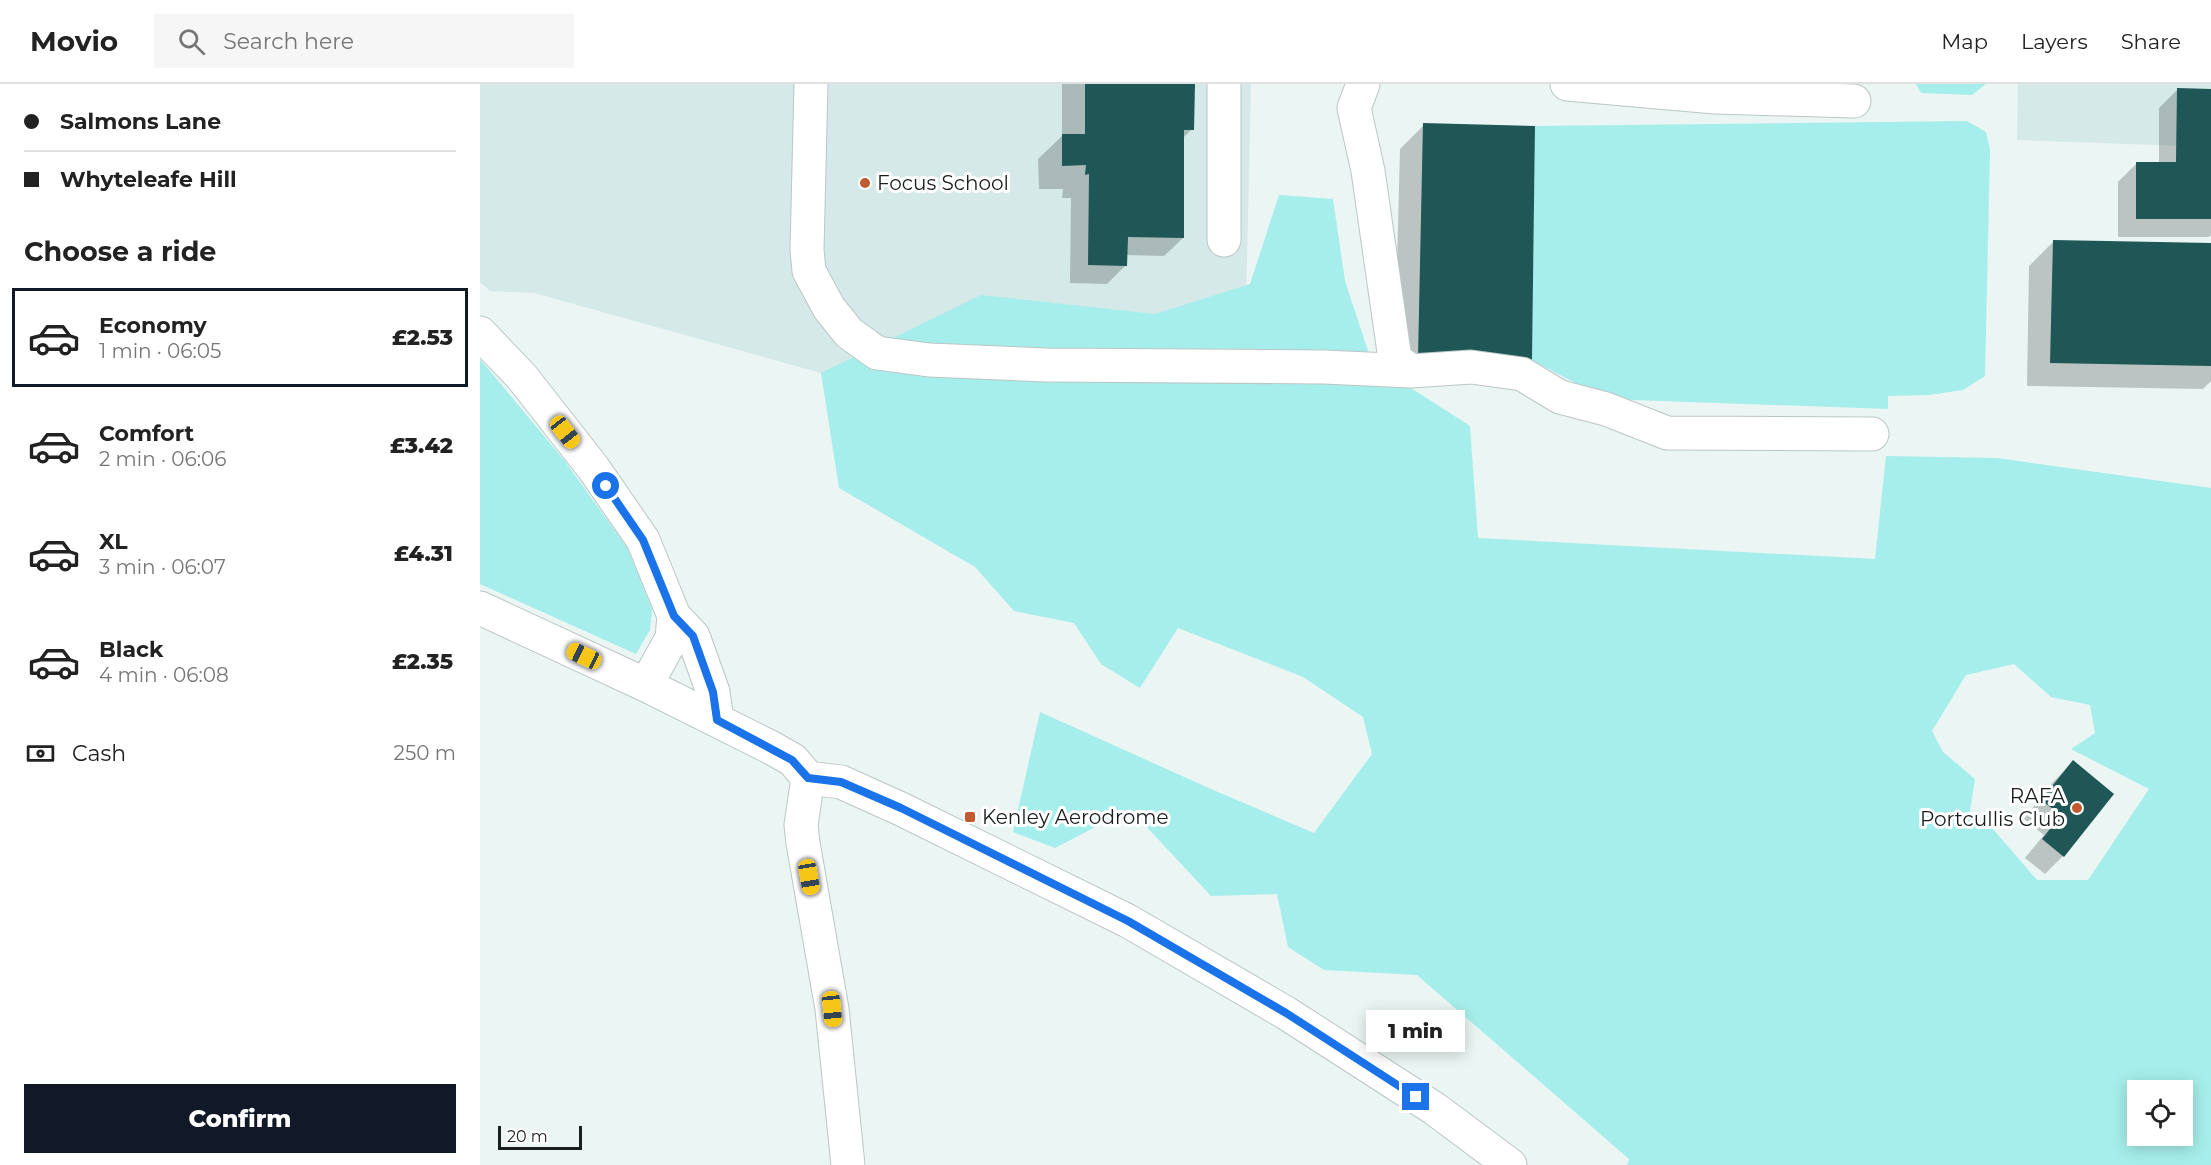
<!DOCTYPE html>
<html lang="en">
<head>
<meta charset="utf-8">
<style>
	body { margin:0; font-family:Montserrat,sans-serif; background:#f6f6f6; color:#222; height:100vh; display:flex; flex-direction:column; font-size:22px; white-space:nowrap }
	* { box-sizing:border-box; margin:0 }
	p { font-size:20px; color:#767676 }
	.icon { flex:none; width:33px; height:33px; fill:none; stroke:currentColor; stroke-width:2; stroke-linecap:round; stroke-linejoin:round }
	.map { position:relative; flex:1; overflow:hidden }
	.side { display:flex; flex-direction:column; background:#fff; width:480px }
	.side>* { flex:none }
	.banner { display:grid; align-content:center; height:132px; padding:0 24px; background:#fff }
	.fabs { position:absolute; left:1647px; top:996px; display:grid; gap:12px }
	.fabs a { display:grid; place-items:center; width:66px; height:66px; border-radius:0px; background:#fff; box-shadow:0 3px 15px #0003; font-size:30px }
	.scale { position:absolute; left:18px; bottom:15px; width:84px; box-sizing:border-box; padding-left:6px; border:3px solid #1a1e1e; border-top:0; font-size:16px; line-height:21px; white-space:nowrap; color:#1a1e1e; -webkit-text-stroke:4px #fff; paint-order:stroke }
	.end { position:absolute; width:27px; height:27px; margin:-14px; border:8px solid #1a73e8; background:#fff; box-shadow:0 0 0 3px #fff }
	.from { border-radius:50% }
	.bubble { position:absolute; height:42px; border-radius:0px; background:#fff; box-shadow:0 3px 15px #0003; font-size:20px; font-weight:800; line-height:42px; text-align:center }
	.car { position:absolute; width:18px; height:36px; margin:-18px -9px; border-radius:8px; box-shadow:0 0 4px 2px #0007; background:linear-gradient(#f5c518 24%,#345 0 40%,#f5c518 0 76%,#345 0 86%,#f5c518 0) }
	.banner b { display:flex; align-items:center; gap:21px; height:57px; font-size:22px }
	.banner b+b { border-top:2px solid #e0e0e0 }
	.banner i { width:15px; height:15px; background:#222 }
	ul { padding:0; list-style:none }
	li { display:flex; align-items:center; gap:18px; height:99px; margin:0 12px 9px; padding:0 12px; border:3px solid transparent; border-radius:0px }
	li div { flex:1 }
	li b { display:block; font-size:22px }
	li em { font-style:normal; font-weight:800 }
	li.current { border-color:#111827 }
	li>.icon { width:54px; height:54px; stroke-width:1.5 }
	h2 { padding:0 24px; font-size:27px; line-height:72px }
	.pay { display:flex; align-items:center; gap:15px; height:66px; padding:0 24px; font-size:22px }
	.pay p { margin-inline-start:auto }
	.action { display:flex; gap:12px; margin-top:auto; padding:12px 24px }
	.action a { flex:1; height:69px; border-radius:0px; background:#111827; color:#fff; font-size:24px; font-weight:800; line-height:69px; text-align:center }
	header { display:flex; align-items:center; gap:36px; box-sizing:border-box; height:84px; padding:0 30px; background:#fff; border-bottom:2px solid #e0e0e0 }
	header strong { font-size:28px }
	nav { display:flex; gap:33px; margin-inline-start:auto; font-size:21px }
	.search { width:420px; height:54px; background:#f6f6f6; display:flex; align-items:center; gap:15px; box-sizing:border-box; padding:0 21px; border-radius:0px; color:#767676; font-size:22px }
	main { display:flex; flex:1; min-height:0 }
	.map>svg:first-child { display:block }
	.built { fill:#d5e9e8 }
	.green { fill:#a6eeeb; fill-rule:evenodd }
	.shadow { fill:#0003 }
	.building { fill:#1e5755 }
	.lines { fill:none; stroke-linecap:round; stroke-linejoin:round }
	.minor-casing { stroke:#bbc6c5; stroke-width:35 }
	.minor { stroke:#fff; stroke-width:33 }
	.route { stroke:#1a73e8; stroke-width:8 }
	.poi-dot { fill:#c15a2f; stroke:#fff; stroke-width:2 }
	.labels { text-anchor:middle; stroke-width:6; stroke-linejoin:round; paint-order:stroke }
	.poi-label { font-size:20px; fill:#1a1e1e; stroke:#fff; text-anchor:start }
</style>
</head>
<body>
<header>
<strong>Movio</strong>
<div class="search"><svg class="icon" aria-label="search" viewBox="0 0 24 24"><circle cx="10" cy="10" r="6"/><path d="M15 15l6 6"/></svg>Search here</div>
<nav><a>Map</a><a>Layers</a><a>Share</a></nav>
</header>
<main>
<section class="side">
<div class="banner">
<b><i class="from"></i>Salmons Lane</b>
<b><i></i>Whyteleafe Hill</b>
</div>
<h2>Choose a ride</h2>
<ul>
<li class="current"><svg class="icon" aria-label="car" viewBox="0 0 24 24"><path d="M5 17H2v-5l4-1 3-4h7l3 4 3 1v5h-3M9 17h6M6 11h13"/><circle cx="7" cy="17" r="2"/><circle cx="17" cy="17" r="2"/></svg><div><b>Economy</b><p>1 min · 06:05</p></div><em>£2.53</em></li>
<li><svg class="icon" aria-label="car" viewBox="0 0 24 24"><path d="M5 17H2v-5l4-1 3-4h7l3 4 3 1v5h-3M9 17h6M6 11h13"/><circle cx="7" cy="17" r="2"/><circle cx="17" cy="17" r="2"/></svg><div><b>Comfort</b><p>2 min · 06:06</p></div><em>£3.42</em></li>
<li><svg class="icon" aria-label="car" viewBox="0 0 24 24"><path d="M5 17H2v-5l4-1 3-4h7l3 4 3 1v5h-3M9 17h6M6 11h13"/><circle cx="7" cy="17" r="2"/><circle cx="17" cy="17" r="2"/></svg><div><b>XL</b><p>3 min · 06:07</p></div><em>£4.31</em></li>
<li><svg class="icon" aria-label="car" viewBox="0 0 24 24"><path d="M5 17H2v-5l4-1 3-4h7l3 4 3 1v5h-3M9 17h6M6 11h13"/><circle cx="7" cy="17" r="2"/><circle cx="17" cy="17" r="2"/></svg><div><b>Black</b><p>4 min · 06:08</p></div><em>£2.35</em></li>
</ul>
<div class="pay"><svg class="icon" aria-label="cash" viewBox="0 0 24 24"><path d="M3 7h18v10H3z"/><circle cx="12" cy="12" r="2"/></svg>Cash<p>250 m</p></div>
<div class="action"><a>Confirm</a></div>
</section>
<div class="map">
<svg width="1731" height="1081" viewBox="0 0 1731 1081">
	<rect width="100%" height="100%" fill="#eaf5f4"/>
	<path class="built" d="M0,0H771L762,394L341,289L54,209L10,207L0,198Z
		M1538,0H1731V63L1537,56Z"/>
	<path class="green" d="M1436,0H1506L1492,11L1441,9Z
		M1487,37L1506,48L1510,65L1505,292L1483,306L1449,311L1408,312V325L1125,315L1052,276L1055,42Z
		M799,111L853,115L865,197L892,279L990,342L998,454L1395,475L1406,372L1517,374L1731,404V1081H1147L1149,1075L937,891L844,886L808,863L797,810L731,812L650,725L575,764L533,748L560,628L731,705L834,749L892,670L883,633L823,593L698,544L660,604L621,580L594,539L534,527L495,483L359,404L341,289L501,211L675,230L770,200ZM1534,580L1571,613L1610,621L1615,649L1591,665L1669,705L1608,796H1557L1506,737L1489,733L1495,695L1463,668L1452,647L1486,591ZM1658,1006H1702V1052H1658Z
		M0,275L84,376L148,465L172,525L170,546L156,570L0,500Z"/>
	<path class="shadow" d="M582,0H713L712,45L702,55L703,154L684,172L646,171L645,182L627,200L590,199L591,114H582L583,105H559L558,75L582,52Z
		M1698,5L1731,6V151L1729,153H1638V98L1656,80L1679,79V24Z
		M944,41L1050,275L914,297L920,65Z
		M1573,158L1731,160V297L1723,305L1547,302L1549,182Z
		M1593,678L1632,710L1583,772L1565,790L1545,774L1564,751L1544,735L1574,697Z"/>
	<path class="building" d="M605,0H715L714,46H704V154L648,153L647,182L608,181L609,90L605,91L606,81L582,82V50H605Z
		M1697,4L1731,5V135H1656V78H1696Z
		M943,39L1055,42L1052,276L938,274Z
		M1573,156L1731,159V282L1570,279Z
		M1593,676L1634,710L1584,773L1562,755L1581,731L1561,716Z"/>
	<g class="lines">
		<g class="minor-casing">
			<path id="minor" d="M331,0L327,166L329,187L349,224L369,249L397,269L449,276L567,281L844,283L931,287
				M744,0V156
				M883,0L874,24L888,87L915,275L931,287L991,283L1042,290L1080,313L1126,325L1187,349L1392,350
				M1087,0L1235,13L1374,17
				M0,249L42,293L114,385L163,456L194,532L192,554L166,601
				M0,524L166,601L292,664L313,676L328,694
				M194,532L213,552L233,608L237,636
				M328,694L361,698L421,725L648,837L806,929L955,1025L1030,1081
				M328,694L321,741L323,759L352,925L368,1081"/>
		</g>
		<use href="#minor" class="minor"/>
	</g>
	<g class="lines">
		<path class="route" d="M126,402L163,456L194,532L213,552L233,608L237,636L312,676L328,694L361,698L421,724L648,837L806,929L936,1013"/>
	</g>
	<g class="poi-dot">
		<circle cx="385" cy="99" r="6"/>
		<circle cx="1597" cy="724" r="6"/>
		<rect x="484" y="727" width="12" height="12" rx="3"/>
	</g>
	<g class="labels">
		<g class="poi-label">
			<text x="397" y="106">Focus School</text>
			<text x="1585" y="719" text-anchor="end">RAFA<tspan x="1585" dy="23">Portcullis Club</tspan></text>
			<text x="502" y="740">Kenley Aerodrome</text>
		</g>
	</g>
</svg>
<div class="fabs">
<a><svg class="icon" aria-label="locate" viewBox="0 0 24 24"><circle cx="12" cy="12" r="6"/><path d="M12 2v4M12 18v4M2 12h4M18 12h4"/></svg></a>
</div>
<div class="scale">20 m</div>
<i class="end from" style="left:126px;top:402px"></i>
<i class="end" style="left:936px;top:1013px"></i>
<div class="bubble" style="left:886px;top:926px;width:99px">1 min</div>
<i class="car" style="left:85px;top:348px;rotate:142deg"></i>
<i class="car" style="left:104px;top:572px;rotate:295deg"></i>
<i class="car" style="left:329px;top:793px;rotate:170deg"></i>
<i class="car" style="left:352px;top:925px;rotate:174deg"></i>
</div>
</main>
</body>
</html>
